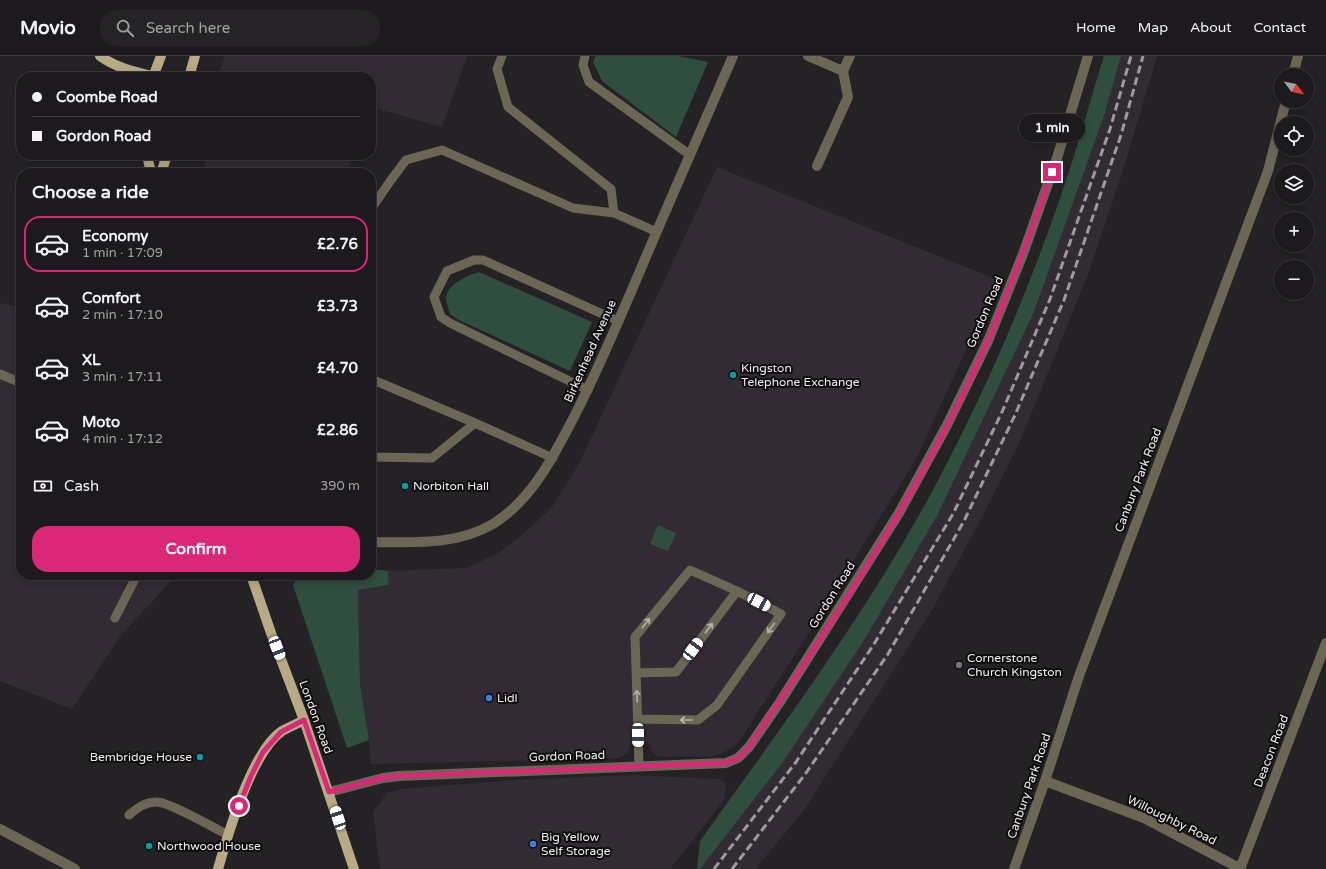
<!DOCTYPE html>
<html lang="en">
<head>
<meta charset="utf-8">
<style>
	body { margin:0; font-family:"Varela Round",sans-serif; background:#252325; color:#f1f3f6; height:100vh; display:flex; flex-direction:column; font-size:15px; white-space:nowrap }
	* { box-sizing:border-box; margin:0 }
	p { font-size:13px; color:#a0a1a3 }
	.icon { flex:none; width:22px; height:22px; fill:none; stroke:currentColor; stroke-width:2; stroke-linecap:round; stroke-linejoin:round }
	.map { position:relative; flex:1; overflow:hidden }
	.side { position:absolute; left:16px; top:112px; width:360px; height:412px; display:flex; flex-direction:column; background:#1c1a1c; border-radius:16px; box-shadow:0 2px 10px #0003,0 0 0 1px #3a383b }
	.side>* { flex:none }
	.guide { position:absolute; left:16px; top:16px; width:360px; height:88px; border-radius:16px; box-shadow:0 2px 10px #0003,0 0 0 1px #3a383b; display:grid; align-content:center; height:88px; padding:0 16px; background:#1c1a1c }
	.needle { width:26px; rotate:122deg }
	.controls { position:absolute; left:1274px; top:12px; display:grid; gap:8px }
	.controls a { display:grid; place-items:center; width:40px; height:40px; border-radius:50%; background:#1c1a1c; box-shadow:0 2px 10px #0003,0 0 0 1px #3a383b; font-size:20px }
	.end { position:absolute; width:18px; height:18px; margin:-9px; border:5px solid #db2777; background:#fff; box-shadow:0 0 0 2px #fff }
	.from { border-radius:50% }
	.bubble { position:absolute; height:28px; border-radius:14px; background:#1c1a1c; box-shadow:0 2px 10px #0003,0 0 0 1px #3a383b; font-size:13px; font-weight:700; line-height:28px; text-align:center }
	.car { position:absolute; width:12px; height:24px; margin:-12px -6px; border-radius:5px; box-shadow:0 0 3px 1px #0007; background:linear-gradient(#fff 24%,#345 0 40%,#fff 0 76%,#345 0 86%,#fff 0) }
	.guide b { display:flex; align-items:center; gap:14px; height:38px; font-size:15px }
	.guide b+b { border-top:1px solid #3a383b }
	.guide i { width:10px; height:10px; background:#f1f3f6 }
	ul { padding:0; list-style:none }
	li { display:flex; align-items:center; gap:12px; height:56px; margin:0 8px 6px; padding:0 8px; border:2px solid transparent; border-radius:16px }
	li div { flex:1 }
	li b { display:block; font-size:15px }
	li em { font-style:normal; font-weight:700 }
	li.current { border-color:#db2777 }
	li>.icon { width:36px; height:36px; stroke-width:1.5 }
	h2 { padding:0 16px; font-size:18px; line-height:48px }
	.pay { display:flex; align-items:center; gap:10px; height:44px; padding:0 16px; font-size:15px }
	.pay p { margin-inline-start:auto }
	.cta { display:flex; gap:8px; margin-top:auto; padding:8px 16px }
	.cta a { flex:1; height:46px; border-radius:16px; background:#db2777; color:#fff; font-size:16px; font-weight:700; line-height:46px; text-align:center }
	header { display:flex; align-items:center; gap:24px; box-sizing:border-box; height:56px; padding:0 20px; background:#1c1a1c; border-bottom:1px solid #3a383b }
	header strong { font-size:19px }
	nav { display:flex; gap:22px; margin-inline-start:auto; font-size:14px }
	.search { width:280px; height:36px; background:#252325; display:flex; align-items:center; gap:10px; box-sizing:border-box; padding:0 14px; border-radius:16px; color:#a0a1a3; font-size:15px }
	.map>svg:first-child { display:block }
	.built { fill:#322b34 }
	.green { fill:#2f4e3f }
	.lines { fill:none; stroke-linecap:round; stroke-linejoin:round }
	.lane { stroke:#6c6655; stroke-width:9 }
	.street { stroke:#6c6655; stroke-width:10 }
	.primary { stroke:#b7aa85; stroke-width:10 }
	.rail { stroke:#9c9a9d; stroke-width:3; stroke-dasharray:8 4; stroke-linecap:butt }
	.oneway { stroke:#b5b1ab }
	.route { stroke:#db2777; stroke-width:5 }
	.culture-dot { fill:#0f9aa8; stroke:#0d0c0d; stroke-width:1.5 }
	.worship-dot { fill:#6b7280; stroke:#0d0c0d; stroke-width:1.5 }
	.shop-dot { fill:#3f7fe0; stroke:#0d0c0d; stroke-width:1.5 }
	.labels { text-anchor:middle; stroke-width:4; stroke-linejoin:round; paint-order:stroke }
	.street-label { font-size:12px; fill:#f0eef1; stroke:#0d0c0d }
	.poi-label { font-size:12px; fill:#f0eef1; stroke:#0d0c0d; text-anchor:start }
</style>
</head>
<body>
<header>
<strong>Movio</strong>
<div class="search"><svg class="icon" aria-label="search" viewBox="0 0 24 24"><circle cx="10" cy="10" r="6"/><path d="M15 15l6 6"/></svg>Search here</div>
<nav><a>Home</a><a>Map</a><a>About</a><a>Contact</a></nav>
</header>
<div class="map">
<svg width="1326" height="813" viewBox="0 0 1326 813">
	<rect width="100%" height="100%" fill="#252226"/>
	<path class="built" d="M225,0H467L442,71L371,51V21H218Z
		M1121,0H1157L1121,121L1087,221L1020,385L981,463L932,554L802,757L755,813H700L783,706L863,586L937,460L1034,256L1104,60Z
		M205,99H353L347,117H204Z
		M717,111L998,224L917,401L817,564L738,687L725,696L713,700L659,701L654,698L651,694L650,687L630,688L628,697L620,702L371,708L369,684L360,628L358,534L389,529L388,515L467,512L500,496L529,473L552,451L579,408Z
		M0,247L21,252V519H189L174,522L122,578L72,653L0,625Z
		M629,719L718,723L726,726L724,744L670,813H380L373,756L387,737L401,733L517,724Z"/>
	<path class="green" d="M596,0H678L708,6L676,81L602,25L593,6Z
		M1104,0H1121L1104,60L1034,256L937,460L863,586L783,706L700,813H697L700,785C782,670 867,557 934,432C983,340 1025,244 1059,145C1076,98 1089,48 1104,0Z
		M479,216L592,266L570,315L459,264L450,258C449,253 446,247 446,242C448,227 467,220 479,216Z
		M658,469L676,477L668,495L650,488Z
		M371,513L388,515L389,529L358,534L360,628L369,684L347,692L293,529L299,519H371Z"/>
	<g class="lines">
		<path class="lane" d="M502,0L497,13L508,51L611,133L614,157
			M585,0L583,9L589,26L690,99
			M371,153L391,124L406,104L442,94L573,152L614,157L657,176
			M0,318L21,327
			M371,323L475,367L553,402
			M588,334L450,267L441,261L434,241L447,215L474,204H483L618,265
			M371,401L432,402L475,367
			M115,562L137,519
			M636,617L676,616L737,535
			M638,663L698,664L717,649L781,558L737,535L690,514L635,581L639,710
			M129,759C137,752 145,746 157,746C169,746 214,772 228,779"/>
		<path class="street" d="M808,0L843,15
			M1293,19L1298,0
			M817,110L848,41L843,15L850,0
			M371,486C413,486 455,490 493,468C533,443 554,399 575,359C601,308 623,255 645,203C674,135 704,67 733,0
			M1045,725L1144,762L1241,813
			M329,736L383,722L399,720L726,707L738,702L749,691L780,646L899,457L947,369L988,285L1023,198L1057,102L1088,0
			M0,773L75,813
			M1014,813L1045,725L1079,620L1268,115L1286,45
			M1240,813L1326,587"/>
		<path class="primary" d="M100,0C118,13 136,16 156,21
			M153,21L161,0
			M189,21L195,0
			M147,99L151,117
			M161,117L167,99
			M251,519L271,577L304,664L354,813
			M218,813C228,778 252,695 282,675C289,671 297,668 304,664"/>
		<path class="rail" d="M714,813L796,706L874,588L953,458L1002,356L1050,243L1110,73L1131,0
			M732,813L806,717L888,598L964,465L1015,359L1064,244L1121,79L1143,0"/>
	</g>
	<defs><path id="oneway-shaft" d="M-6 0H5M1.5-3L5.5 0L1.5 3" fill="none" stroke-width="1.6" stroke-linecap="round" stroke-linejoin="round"/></defs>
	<g class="oneway">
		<use href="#oneway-shaft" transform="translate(646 567) rotate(-51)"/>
		<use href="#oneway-shaft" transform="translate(709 572) rotate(-53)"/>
		<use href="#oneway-shaft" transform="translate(771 572) rotate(125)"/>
		<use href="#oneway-shaft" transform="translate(637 640) rotate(-92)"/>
		<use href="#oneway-shaft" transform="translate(686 664) rotate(-180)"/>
	</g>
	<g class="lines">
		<path class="route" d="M239,750L251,720L263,696L281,676L304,664L329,736L383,722L400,720L726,707L738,702L749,691C835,562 926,427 988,284C1012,229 1032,172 1052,116"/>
	</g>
	<g class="culture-dot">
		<circle cx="733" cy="319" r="4"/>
		<circle cx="405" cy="430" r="4"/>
		<circle cx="200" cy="701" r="4"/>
		<circle cx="149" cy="790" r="4"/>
	</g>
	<circle class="worship-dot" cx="959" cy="609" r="4"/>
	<g class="shop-dot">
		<circle cx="489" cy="642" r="4"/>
		<circle cx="533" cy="788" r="4"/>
	</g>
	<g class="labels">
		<g class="street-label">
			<text transform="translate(985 256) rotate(-67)" y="4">Gordon Road</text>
			<text transform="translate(590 295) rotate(-66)" y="4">Birkenhead Avenue</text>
			<text transform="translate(1138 424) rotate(-69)" y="4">Canbury Park Road</text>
			<text transform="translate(832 539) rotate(-58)" y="4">Gordon Road</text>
			<text transform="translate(316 661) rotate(70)" y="4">London Road</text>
			<text transform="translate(1271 695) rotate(-69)" y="4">Deacon Road</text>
			<text transform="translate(567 700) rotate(-2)" y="4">Gordon Road</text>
			<text transform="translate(1029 730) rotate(-71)" y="4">Canbury Park Road</text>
			<text transform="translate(1172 764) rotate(26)" y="4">Willoughby Road</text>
		</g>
		<g class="poi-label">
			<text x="741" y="316">Kingston<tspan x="741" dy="14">Telephone Exchange</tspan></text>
			<text x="413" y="434">Norbiton Hall</text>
			<text x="967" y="606">Cornerstone<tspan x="967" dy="14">Church Kingston</tspan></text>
			<text x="497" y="646">Lidl</text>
			<text x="192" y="705" text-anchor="end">Bembridge House</text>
			<text x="541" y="785">Big Yellow<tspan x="541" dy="14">Self Storage</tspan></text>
			<text x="157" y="794">Northwood House</text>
		</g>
	</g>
</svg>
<div class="controls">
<a><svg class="needle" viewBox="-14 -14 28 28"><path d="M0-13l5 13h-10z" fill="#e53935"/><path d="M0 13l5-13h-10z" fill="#a0a1a3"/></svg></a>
<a><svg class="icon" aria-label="locate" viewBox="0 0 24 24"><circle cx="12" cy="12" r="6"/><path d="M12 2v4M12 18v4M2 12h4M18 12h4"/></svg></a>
<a><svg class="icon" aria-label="layers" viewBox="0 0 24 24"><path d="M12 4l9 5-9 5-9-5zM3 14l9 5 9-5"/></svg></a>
<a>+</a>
<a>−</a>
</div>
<i class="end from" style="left:239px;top:750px"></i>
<i class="end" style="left:1052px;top:116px"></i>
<div class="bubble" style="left:1019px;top:58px;width:66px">1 min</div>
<i class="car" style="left:759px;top:546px;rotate:118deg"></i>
<i class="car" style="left:277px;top:592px;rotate:159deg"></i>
<i class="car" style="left:693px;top:593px;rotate:37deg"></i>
<i class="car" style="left:638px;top:679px;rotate:179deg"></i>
<i class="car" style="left:338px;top:762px;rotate:342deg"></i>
<div class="guide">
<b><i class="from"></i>Coombe Road</b>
<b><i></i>Gordon Road</b>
</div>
<section class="side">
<h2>Choose a ride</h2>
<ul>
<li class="current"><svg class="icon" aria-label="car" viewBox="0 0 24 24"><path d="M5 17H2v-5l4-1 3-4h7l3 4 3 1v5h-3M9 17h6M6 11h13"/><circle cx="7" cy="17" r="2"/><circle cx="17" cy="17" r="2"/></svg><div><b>Economy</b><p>1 min · 17:09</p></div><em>£2.76</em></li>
<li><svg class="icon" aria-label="car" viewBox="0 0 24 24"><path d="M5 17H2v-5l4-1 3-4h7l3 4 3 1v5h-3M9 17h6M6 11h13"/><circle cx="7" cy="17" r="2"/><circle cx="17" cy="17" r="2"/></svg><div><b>Comfort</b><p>2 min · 17:10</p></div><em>£3.73</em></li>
<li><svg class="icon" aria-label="car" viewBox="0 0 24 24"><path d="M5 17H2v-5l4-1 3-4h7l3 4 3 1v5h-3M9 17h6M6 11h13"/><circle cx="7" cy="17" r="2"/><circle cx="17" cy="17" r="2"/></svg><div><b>XL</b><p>3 min · 17:11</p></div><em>£4.70</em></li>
<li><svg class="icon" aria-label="car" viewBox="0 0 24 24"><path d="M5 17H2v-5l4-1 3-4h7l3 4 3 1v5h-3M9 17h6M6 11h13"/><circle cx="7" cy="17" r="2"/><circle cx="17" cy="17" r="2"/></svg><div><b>Moto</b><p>4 min · 17:12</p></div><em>£2.86</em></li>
</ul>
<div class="pay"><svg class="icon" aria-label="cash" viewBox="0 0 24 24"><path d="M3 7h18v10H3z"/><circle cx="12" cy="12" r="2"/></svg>Cash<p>390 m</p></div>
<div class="cta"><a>Confirm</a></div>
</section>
</div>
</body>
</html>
